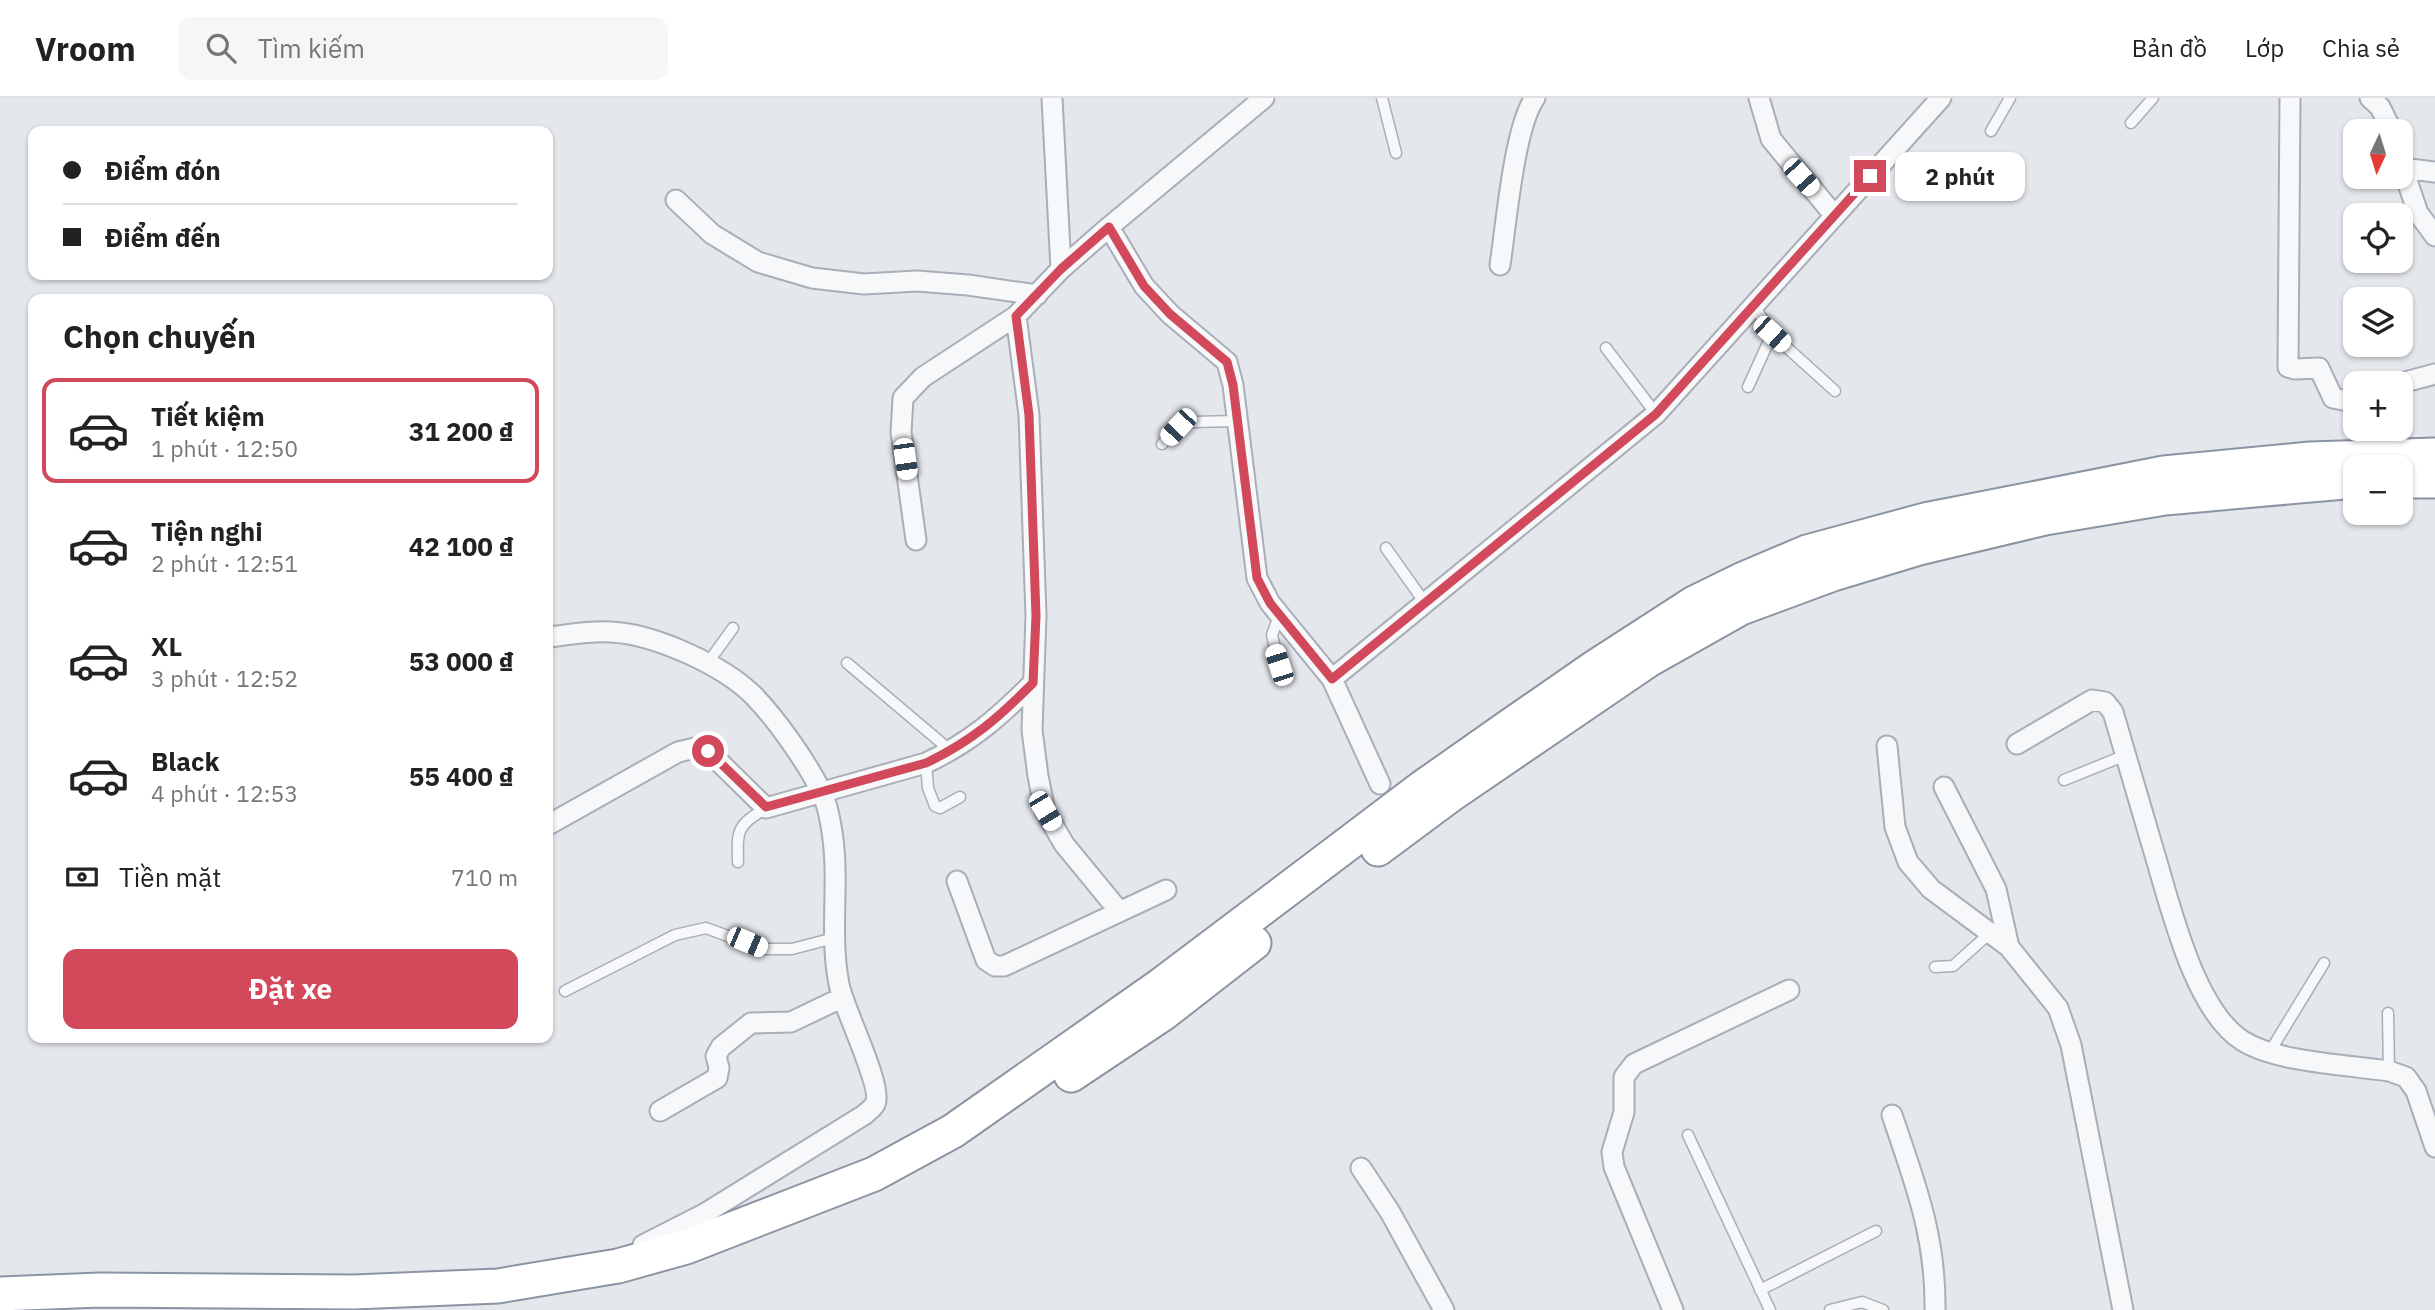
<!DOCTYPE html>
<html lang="vi">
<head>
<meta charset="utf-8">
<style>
	body { margin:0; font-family:"IBM Plex Sans",sans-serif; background:#f6f6f6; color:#222; height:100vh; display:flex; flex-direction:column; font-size:26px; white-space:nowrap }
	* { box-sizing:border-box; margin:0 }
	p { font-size:23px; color:#767676 }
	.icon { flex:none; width:38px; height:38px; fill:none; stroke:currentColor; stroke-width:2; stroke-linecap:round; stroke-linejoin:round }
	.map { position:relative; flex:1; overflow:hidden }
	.drawer { position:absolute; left:28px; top:196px; width:525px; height:749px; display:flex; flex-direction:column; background:#fff; border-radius:14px; box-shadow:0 2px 5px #0004 }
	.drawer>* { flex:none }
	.guide { position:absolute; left:28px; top:28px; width:525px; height:154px; border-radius:14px; box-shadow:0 2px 5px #0004; display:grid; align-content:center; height:154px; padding:0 35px; background:#fff }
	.needle { width:46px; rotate:184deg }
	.fabs { position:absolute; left:2343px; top:21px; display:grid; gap:14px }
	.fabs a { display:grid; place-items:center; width:70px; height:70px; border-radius:14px; background:#fff; box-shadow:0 2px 5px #0004; font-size:35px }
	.end { position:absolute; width:32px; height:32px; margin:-16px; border:9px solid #d1495b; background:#fff; box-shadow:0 0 0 4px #fff }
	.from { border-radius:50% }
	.bubble { position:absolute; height:49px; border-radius:14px; background:#fff; box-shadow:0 2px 5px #0004; font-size:23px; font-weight:700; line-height:49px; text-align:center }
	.car { position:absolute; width:21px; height:42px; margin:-21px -10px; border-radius:9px; box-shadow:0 0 5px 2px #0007; background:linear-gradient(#fff 24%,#345 0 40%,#fff 0 76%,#345 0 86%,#fff 0) }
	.guide b { display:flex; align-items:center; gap:24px; height:66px; font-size:26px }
	.guide b+b { border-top:2px solid #e0e0e0 }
	.guide i { width:18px; height:18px; background:#222 }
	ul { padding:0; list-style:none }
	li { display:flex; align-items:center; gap:21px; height:105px; margin:0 14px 10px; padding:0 21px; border:4px solid transparent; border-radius:14px }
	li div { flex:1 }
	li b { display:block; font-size:26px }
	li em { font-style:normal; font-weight:700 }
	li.selected { border-color:#d1495b }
	li>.icon { width:63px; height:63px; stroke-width:1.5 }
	h2 { padding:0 35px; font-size:32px; line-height:84px }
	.pay { display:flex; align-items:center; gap:18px; height:77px; padding:0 35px; font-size:26px }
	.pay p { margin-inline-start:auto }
	.primary-button { display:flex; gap:14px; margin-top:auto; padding:14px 35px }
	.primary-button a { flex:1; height:80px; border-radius:14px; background:#d1495b; color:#fff; font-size:28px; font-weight:700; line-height:80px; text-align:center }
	header { display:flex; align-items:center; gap:42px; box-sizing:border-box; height:98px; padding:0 35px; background:#fff; border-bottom:2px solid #e0e0e0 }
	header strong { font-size:33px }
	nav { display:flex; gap:38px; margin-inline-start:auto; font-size:24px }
	.search { width:490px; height:63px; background:#f6f6f6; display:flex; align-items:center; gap:18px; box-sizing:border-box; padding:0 24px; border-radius:14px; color:#767676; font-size:26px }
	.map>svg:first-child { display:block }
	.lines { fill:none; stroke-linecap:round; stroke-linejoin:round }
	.service-casing { stroke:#a9aeb7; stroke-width:13 }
	.minor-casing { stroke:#a9aeb7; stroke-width:23 }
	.trunk-casing { stroke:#8b94a3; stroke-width:37 }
	.service { stroke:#f7f8fa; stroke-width:10 }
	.minor { stroke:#f7f8fa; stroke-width:19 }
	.trunk { stroke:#fff; stroke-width:33 }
	.route { stroke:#d1495b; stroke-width:9 }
</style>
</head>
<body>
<header>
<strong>Vroom</strong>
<div class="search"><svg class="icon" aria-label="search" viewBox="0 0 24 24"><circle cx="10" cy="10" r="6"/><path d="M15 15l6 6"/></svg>Tìm kiếm</div>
<nav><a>Bản đồ</a><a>Lớp</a><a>Chia sẻ</a></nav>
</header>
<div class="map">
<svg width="2435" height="1212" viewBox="0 0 2435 1212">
	<rect width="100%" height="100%" fill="#e4e7ec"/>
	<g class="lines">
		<g class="service-casing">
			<path id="service" d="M1382,0L1396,55
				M2131,25L2153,0
				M1991,33L2010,0
				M1754,208L1772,236L1835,293
				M1606,250L1656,316
				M1748,289L1772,236
				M1162,346L1178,329L1193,324L1237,323
				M1386,450L1425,505
				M847,565L951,653
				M707,566L733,530
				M1279,567L1272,537L1279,518
				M926,665L928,690L935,708L940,710L960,699
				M2064,682L2126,657
				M738,764C737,731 737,728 766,710
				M1935,869L1953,868L1990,835
				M565,893L675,837L706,830L763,851H792L834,840
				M2388,915L2389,973
				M2269,955L2324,865
				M1688,1037L1770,1212
				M1760,1192L1876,1133
				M1830,1212L1862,1204L1883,1212"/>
		</g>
		<g class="minor-casing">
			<path id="minor" d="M1052,0L1061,171
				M1759,0L1771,41L1834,117
				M2290,0L2288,269L2295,271L2319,270L2333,300L2343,302L2356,298
				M2370,0L2380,9L2392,33
				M2401,65L2418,115L2435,138
				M2402,70L2435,74
				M676,102L712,136L758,164L812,180L864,186L917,183L968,187L1037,197
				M1109,129L1144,188L1170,216L1227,264L1233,287L1257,480L1270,505L1332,581L1380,686
				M1500,167C1506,128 1514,29 1535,0
				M1016,218L1029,317L1036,518L1032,632L1038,678L1045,713L1064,746L1119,813
				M2401,285L2435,276
				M916,442L901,334L903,300L923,279L1016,218L1061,171L1109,129L1264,0
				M548,539C568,537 591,532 611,534C654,536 723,567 754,598C777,622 806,663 821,693C827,704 830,721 832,734C840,784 829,836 839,886C843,910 884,990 875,1006C873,1010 867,1014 864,1017L704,1116L643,1147
				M1332,581L1656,316L1941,0
				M2017,646L2092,602L2105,604L2113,614C2126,658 2139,703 2152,747C2169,802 2193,912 2243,943C2276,964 2348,967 2389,973L2406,979L2416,993L2435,1049
				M1887,648L1895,729L1908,764L1931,791L2009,849L2058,910L2071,947L2123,1212
				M1944,689L1996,791L2009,849
				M548,727L678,654L695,650L708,653L766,710L926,665C971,644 999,619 1033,585
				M957,783L986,862L995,868H1004L1166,792
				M660,1013L717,980L719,970L716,958L721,949L751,925L791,924L841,900
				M1892,1017C1915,1085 1936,1138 1935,1212
				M1361,1070L1390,1114L1444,1212
				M1673,1212L1614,1069L1612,1054L1624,1014V979L1634,966L1789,892"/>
		</g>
		<g class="trunk-casing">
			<path id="trunk" d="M2401,383H2435
				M1378,751L1452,696L1647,563L1741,510L1833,476L1919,450L2045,420L2165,400L2356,383
				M1071,977L1164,915L1254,845
				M0,1196L100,1192L354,1194L498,1188L618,1168L686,1149L874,1076L953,1033L1161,887L1423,689L1507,630L1595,569L1694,505L1741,482L1807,454L1925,422L2164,375L2310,361L2435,357"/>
		</g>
		<use href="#service" class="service"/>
		<use href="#minor" class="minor"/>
		<use href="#trunk" class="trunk"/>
	</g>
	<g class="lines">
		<path class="route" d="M708,653L766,709L926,665C972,643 998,620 1033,585L1036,518L1029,317L1016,218L1061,171L1109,129L1144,188L1170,216L1227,264L1233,287L1257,480L1270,505L1332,581L1656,316L1870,78"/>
	</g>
</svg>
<div class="fabs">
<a><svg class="needle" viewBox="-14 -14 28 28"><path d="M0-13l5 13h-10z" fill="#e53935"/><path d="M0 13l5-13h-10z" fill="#767676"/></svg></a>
<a><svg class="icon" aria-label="locate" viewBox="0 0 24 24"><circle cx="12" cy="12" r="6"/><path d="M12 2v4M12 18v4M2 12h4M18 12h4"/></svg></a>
<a><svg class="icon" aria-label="layers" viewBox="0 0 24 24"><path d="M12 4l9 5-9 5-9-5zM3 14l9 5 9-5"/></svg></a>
<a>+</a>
<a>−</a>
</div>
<i class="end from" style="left:708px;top:653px"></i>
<i class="end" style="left:1870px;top:78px"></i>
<div class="bubble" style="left:1895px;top:54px;width:130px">2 phút</div>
<i class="car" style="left:1801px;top:79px;rotate:138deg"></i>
<i class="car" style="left:1772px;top:236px;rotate:132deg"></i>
<i class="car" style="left:1178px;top:329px;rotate:223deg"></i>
<i class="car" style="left:905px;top:361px;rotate:172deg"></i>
<i class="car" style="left:1279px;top:567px;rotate:342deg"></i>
<i class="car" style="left:1045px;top:713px;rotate:149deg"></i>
<i class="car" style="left:747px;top:844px;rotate:113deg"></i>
<div class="guide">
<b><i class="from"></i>Điểm đón</b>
<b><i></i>Điểm đến</b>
</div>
<section class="drawer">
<h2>Chọn chuyến</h2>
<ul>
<li class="selected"><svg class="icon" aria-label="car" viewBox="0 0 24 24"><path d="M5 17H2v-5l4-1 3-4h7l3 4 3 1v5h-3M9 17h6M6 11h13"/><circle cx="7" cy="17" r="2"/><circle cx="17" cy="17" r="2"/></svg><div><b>Tiết kiệm</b><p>1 phút · 12:50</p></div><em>31 200 ₫</em></li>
<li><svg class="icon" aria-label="car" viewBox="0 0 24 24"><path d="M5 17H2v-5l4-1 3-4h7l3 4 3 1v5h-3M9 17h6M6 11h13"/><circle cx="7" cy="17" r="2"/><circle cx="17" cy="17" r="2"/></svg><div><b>Tiện nghi</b><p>2 phút · 12:51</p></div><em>42 100 ₫</em></li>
<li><svg class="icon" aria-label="car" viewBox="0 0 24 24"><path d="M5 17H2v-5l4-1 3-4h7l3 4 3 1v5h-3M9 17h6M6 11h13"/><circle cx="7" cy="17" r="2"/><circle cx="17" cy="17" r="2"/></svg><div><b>XL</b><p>3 phút · 12:52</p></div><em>53 000 ₫</em></li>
<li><svg class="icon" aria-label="car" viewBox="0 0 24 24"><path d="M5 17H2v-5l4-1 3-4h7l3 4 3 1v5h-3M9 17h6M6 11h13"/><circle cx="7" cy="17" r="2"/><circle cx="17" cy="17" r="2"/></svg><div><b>Black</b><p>4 phút · 12:53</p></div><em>55 400 ₫</em></li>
</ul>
<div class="pay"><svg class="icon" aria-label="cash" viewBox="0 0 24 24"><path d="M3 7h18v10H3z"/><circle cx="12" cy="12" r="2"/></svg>Tiền mặt<p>710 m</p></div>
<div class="primary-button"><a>Đặt xe</a></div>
</section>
</div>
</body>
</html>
